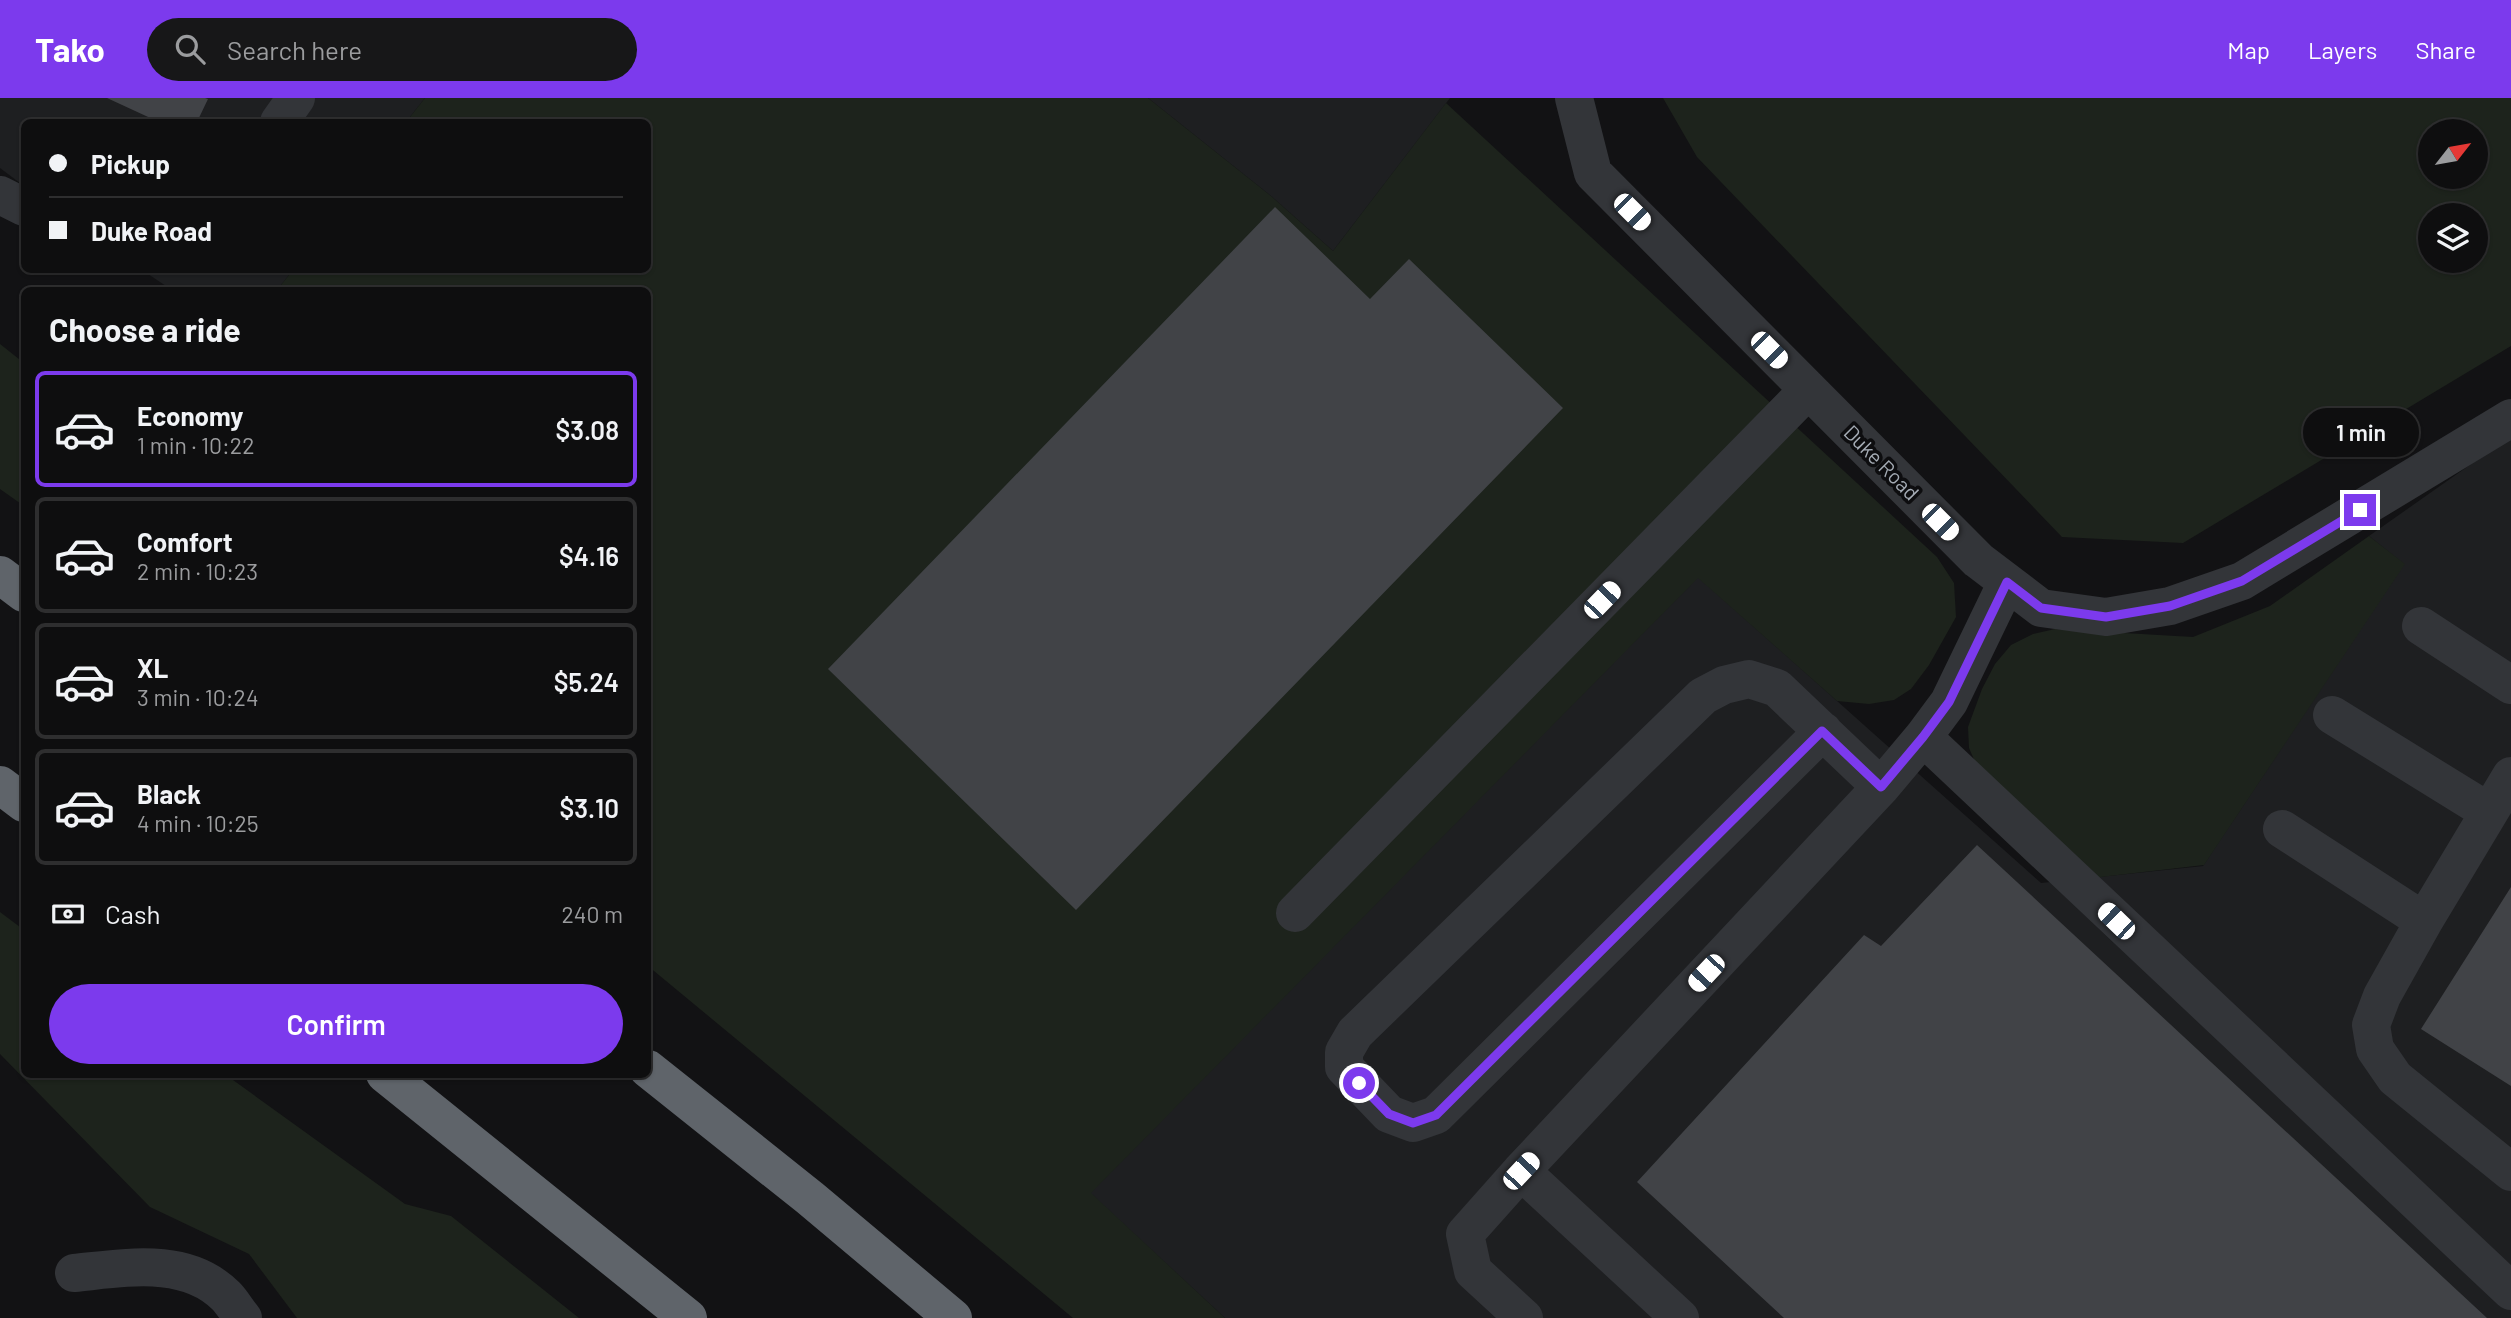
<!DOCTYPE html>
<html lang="en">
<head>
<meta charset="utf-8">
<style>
	body { margin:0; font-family:Barlow,sans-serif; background:#171718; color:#f1f3f6; height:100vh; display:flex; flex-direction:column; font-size:26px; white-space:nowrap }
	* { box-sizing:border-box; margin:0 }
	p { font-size:23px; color:#9b9c9e }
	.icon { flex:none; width:38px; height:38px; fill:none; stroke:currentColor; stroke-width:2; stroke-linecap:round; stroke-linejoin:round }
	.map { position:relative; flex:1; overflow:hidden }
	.panel { position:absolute; left:21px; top:189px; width:630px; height:791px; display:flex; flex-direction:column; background:#0e0e0f; border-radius:10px; box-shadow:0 2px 5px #0004,0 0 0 2px #2e2e2f }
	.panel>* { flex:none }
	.guide { position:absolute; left:21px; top:21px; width:630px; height:154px; border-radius:10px; box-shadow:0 2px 5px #0004,0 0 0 2px #2e2e2f; display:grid; align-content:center; height:154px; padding:0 28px; background:#0e0e0f }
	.needle { width:46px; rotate:59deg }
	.buttons { position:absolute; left:2418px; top:21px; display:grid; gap:14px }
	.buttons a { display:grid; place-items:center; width:70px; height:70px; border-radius:50%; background:#0e0e0f; box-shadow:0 2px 5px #0004,0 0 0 2px #2e2e2f; font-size:35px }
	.end { position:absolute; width:32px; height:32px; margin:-16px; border:9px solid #7c3aed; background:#fff; box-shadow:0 0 0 4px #fff }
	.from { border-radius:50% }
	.bubble { position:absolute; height:49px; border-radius:24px; background:#0e0e0f; box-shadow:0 2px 5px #0004,0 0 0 2px #2e2e2f; font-size:23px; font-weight:600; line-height:49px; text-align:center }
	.car { position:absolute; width:21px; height:42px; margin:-21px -10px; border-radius:9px; box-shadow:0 0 5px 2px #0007; background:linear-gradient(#fff 24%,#345 0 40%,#fff 0 76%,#345 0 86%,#fff 0) }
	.guide b { display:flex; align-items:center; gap:24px; height:66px; font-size:26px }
	.guide b+b { border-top:2px solid #2e2e2f }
	.guide i { width:18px; height:18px; background:#f1f3f6 }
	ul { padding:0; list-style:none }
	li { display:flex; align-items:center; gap:21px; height:116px; margin:0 14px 10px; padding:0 14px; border:4px solid #2e2e2f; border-radius:10px }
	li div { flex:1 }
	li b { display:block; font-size:26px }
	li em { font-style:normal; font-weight:600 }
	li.current { border-color:#7c3aed }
	li>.icon { width:63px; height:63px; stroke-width:1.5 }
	h2 { padding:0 28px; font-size:32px; line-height:84px }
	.pay { display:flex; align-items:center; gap:18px; height:77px; padding:0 28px; font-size:26px }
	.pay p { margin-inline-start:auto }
	.primary-button { display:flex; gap:14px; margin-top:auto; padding:14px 28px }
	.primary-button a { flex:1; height:80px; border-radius:42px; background:#7c3aed; color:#fff; font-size:28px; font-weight:600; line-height:80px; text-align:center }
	header { display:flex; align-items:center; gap:42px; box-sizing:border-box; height:98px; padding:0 35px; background:#7c3aed; color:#fff }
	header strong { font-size:33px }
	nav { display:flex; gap:38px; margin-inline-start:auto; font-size:24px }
	.search { width:490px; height:63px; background:#171718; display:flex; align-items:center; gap:18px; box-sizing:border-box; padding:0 24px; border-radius:38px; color:#9b9c9e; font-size:26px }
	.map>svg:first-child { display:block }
	.built { fill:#1e1f21 }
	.green { fill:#1d231c; fill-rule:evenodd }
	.building { fill:#414347 }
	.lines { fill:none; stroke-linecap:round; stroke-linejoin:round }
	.minor { stroke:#333539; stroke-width:38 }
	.highway { stroke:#5f646a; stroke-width:38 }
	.route { stroke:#7c3aed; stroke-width:9 }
	.labels { text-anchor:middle; stroke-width:7; stroke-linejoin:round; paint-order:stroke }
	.street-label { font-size:21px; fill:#a4abb4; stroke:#0d0d0f }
</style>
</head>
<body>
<header>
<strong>Tako</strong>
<div class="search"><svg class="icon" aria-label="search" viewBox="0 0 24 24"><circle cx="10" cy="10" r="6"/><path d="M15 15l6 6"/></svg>Search here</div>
<nav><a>Map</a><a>Layers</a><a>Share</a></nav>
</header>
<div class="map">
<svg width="2511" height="1220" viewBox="0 0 2511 1220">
	<rect width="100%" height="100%" fill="#121214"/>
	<path class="built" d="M0,0H425L406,24H24V88L0,70Z
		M1148,0H1450L1333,153L1271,98Z
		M142,172H293L277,192H172Z
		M2511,338V1220H1225L1090,1095L1698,479L2041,785L2203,768L2404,466L2369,438Z"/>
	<path class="green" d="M425,0H1148L1271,98L1333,153L1446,5L1937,459L1954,485L1956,519L1929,567L1911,591L1894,602L1869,606L1837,603L1698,480L1091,1095L1225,1220H1073L648,868V192H277L293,172H648V24H406Z
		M1663,0H2511V248L2183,445L2062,439L1697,59ZM2431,33H2476V79H2431ZM2476,117V163H2431V117Z
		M0,246L24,265V408L0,391Z
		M2369,438L2405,466L2204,767L2092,780L1979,673L1969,650L1968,629L1982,591L1995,566L2011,547L2033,536L2055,531L2193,539L2270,508Z
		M0,814L24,832V976L226,977L405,1106L451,1118L579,1220H297L249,1156L150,1109L0,956Z"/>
	<path class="building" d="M107,0H205L208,1L197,24H159Z
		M1275,109L1370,201L1409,161L1563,310L1076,812L828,571Z
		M1977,747L2487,1220H1784L1637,1084L1864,837L1881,848Z
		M2511,789V988L2421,931Z"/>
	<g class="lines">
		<path class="minor" d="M1574,0L1593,75L1978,462L2041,510L2106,519L2170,508L2242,483L2511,320
			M279,24L296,0
			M0,97L24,109
			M2421,528L2511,587
			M2332,617L2489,714
			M1823,633L1436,1017L1413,1025L1389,1016L1344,969V954L1355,935L1703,598L1724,587L1749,581L1777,590L1881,689
			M1923,639L2511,1193
			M2511,678L2424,823L2382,898L2371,927L2375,951L2395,980L2511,1074
			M2282,731L2424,823
			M1295,815L1808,292
			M1521,1073L1680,1220
			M74,1175C125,1170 186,1158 226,1198C232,1204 237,1213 243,1220
			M1524,1220L1473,1173L1465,1136L1521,1073L1881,689L1923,639L1949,604L2007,484"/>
		<path class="highway" d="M0,477L24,495
			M0,687L24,705
			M648,971L810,1100L953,1220
			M385,976L688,1220"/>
	</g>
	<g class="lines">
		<path class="route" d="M1359,985L1389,1016L1413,1025L1436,1017L1822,633L1881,689L1923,639L1949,604L2007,484L2041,510L2106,519L2170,508L2242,483L2360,412"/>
	</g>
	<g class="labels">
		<g class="street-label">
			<text transform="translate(1881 365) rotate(45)" y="7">Duke Road</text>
		</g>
	</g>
</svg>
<div class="buttons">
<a><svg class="needle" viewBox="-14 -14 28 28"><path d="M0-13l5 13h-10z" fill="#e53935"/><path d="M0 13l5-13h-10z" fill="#9b9c9e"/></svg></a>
<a><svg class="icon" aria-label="layers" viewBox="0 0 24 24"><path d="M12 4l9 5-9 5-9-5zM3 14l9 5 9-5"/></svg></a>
</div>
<i class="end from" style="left:1359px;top:985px"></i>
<i class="end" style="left:2360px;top:412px"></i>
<div class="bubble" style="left:2303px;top:310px;width:116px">1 min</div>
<i class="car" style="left:1632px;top:114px;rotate:135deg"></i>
<i class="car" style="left:1769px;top:252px;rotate:135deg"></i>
<i class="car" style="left:1940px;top:424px;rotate:135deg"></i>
<i class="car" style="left:1602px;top:502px;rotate:44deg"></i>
<i class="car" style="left:2116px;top:823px;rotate:314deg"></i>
<i class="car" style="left:1706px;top:875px;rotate:223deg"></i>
<i class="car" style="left:1521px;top:1073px;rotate:43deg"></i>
<div class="guide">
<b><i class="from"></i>Pickup</b>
<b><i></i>Duke Road</b>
</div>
<section class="panel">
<h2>Choose a ride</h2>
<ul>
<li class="current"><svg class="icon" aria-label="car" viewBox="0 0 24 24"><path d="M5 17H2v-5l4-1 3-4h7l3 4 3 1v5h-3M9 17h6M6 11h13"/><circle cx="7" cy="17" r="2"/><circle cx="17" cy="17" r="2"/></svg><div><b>Economy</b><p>1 min · 10:22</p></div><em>$3.08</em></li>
<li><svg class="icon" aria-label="car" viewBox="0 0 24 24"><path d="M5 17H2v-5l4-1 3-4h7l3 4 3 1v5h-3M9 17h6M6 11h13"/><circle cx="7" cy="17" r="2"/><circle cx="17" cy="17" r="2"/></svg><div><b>Comfort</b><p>2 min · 10:23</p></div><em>$4.16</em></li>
<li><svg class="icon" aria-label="car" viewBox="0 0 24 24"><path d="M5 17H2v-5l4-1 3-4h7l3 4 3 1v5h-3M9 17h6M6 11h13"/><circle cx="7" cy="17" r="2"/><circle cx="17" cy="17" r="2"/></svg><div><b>XL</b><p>3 min · 10:24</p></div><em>$5.24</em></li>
<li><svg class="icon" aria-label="car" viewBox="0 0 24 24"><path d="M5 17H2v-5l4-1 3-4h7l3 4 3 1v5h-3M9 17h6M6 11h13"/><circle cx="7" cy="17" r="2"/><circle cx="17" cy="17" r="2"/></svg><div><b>Black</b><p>4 min · 10:25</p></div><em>$3.10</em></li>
</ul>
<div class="pay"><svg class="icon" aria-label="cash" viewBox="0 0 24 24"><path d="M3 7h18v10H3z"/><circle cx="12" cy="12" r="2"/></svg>Cash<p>240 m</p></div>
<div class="primary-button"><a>Confirm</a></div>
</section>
</div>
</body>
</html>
